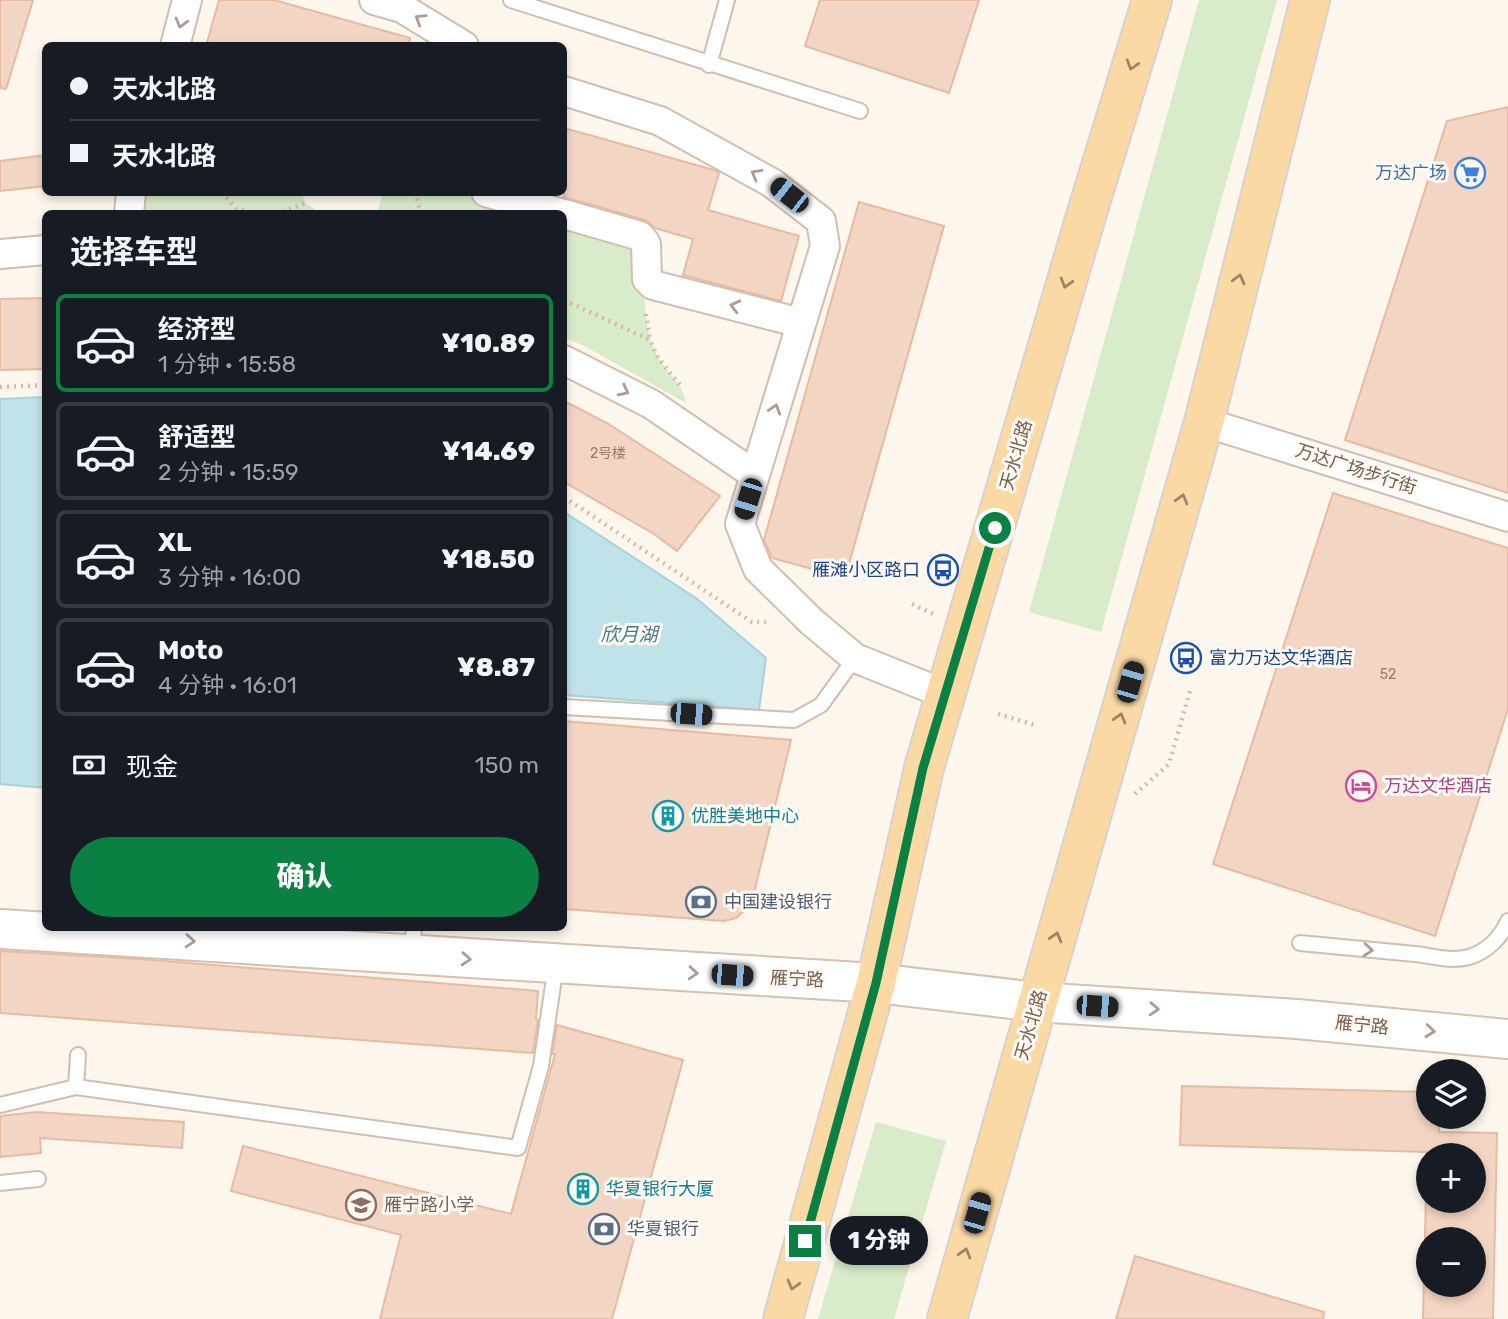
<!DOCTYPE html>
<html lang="zh">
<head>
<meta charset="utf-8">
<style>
	body { margin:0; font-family:Rubik,"Noto Sans SC",sans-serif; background:#242831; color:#f1f3f6; height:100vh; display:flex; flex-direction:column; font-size:26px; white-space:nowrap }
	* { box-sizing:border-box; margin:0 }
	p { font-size:23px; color:#9ea1a6 }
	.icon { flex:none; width:38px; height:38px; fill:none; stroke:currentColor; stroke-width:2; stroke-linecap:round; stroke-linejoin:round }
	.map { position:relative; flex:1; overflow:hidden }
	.panel { position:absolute; left:42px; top:210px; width:525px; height:721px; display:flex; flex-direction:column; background:#171b24; border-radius:10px; box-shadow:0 4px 10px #0003 }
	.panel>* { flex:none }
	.guide { position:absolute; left:42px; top:42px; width:525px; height:154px; border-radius:10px; box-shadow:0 4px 10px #0003; display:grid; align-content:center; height:154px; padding:0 28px; background:#171b24 }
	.tools { position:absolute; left:1416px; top:1059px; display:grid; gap:14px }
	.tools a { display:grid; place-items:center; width:70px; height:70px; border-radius:50%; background:#171b24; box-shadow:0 4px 10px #0003; font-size:35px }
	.end { position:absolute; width:32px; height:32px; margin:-16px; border:9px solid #0b8043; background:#fff; box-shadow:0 0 0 4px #fff }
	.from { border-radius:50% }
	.bubble { position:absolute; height:49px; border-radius:24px; background:#171b24; box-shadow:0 4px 10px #0003; font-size:23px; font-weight:800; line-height:49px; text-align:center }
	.car { position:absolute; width:21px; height:42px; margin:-21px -10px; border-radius:9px; box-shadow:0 0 5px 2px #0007; background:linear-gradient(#222 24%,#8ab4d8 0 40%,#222 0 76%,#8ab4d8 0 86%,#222 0) }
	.guide b { display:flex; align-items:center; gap:24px; height:66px; font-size:26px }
	.guide b+b { border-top:2px solid #363941 }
	.guide i { width:18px; height:18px; background:#f1f3f6 }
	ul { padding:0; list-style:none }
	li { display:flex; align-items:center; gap:21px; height:98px; margin:0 14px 10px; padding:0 14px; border:4px solid #363941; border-radius:10px }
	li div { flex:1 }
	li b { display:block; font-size:26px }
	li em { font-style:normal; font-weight:800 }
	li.active { border-color:#0b8043 }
	li>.icon { width:63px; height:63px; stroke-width:1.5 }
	h2 { padding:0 28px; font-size:32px; line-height:84px }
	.pay { display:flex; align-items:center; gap:18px; height:77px; padding:0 28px; font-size:26px }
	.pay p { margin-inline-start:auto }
	.action { display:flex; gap:14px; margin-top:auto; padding:14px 28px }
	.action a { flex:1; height:80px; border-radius:42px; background:#0b8043; color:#fff; font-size:28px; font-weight:800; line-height:80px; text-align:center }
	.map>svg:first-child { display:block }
	.green { fill:#d8ecc9 }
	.water { fill:#bfe3e8; stroke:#a5d3da; stroke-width:2 }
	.building { fill:#f3d5c3; stroke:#e6bba3; stroke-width:2; fill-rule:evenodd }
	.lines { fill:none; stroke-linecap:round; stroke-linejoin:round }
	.lane-casing { stroke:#d1beb0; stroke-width:18 }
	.street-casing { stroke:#d1beb0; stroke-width:32 }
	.secondary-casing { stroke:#d6c0b0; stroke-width:42 }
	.primary-casing { stroke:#dad1cd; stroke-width:42 }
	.path { stroke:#d9b8a5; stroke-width:4.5; stroke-dasharray:2 5; stroke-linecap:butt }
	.lane { stroke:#fff; stroke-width:14 }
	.street { stroke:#fff; stroke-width:28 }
	.secondary { stroke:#fff; stroke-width:38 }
	.primary { stroke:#fbd9a5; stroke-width:38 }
	.oneway { stroke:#af9d94 }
	.oneway2 { stroke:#a18267 }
	.route { stroke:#0b8043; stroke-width:9 }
	.labels { text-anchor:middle; stroke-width:6; stroke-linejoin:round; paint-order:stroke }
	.number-label { font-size:14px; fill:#987a6a }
	.shop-label { font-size:18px; fill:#366cbe; stroke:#fffaf3; text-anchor:end }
	.street-label { font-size:18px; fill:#7a5c4d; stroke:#fffaf3 }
	.transit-label { font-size:18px; fill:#164399; stroke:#fffaf3; text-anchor:end }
	.hotel-label { font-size:18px; fill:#b23c85; stroke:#fffaf3; text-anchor:start }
	.culture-label { font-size:18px; fill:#0d838f; stroke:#fffaf3; text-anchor:start }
	.service-label { font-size:18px; fill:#4e5e75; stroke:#fffaf3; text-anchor:start }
	.education-label { font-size:18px; fill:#785e54; stroke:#fffaf3; text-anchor:start }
	.water-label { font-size:19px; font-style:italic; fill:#437c86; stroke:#fffaf3 }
</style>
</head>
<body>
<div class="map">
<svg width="1508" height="1319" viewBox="0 0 1508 1319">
	<rect width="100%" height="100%" fill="#fdf6ec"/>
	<path class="green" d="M1199,0H1277L1101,632L1029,612Z
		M146,192L302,193V196L306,203L319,213L141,214Z
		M383,192L457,193L536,213L377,214Z
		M564,222L637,245L639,253L633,284L643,289C646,311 646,335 657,355C667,373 682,382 686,403L586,347L564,337Z
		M876,1122L946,1141L894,1319H818Z"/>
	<path class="water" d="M45,397H46L45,788L0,784V399Z
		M564,512L696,598L766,658L759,710L564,695Z"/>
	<path class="building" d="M0,0H33L6,89L0,88Z
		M219,0H274L410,38L409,46H206Z
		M820,0H979L949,93L805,46Z
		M1508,107V493L1345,440L1447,121Z
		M564,128L714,170L719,173L708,210L799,236L781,301L683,275L693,239L655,228L645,220L564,197Z
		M46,155V186L0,191V161Z
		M859,202L944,226L845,578L772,558L764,540Z
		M46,298V369L0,370V299Z
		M564,401L607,423L720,496L677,551L654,534L564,482Z
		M1333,493L1508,548V709L1435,936L1213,864Z
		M564,721L791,740L754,893L745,910L736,918L724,921L564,909Z
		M0,951L139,959L538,991L536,1019L538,1020L533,1053L0,1013Z
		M557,1025L683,1060L612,1319H380L401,1235L231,1191L243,1146L511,1214L555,1054H552Z
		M1182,1086L1428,1092V1116H1440L1439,1132L1497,1133L1493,1319H1423L1427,1152L1180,1145ZM1428,1155H1474V1200H1428ZM1428,1239H1474V1284H1428Z
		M37,1112L184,1122L182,1148L40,1138L41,1153L0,1157V1116Z
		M1135,1256L1324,1312L1323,1319H1116Z"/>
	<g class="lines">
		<g class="lane-casing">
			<path id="lane" d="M511,0L860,111
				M709,65L727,0
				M564,707L794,720L821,705L855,658
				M1300,943C1338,947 1377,950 1415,954C1433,956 1450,962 1469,957C1486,952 1501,938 1508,921
				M412,954L414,928
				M76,1087L78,1055
				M0,1105L76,1087L518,1148L541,1066L556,965
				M0,1183L38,1179"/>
		</g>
		<g class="street-casing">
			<path id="street" d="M374,0L402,8L464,46
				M175,46L187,0
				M564,91L660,121L772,183L821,221L825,246L740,524L758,569L812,622L855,658L945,694
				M486,192L563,214
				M129,214L131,192
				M564,214L640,236L646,244L647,279L653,285L801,323
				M0,254L46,250
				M564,360L651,404L755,475
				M1204,422L1508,517"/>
		</g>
		<g class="secondary-casing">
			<path id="secondary" d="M0,929L876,983L1037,1002L1297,1019L1508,1039"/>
		</g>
		<g class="primary-casing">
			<path id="primary" d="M783,1319L876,983L924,768L1083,226L1152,0
				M947,1319L1204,422L1310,0"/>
		</g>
		<path class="path" d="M222,192L236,209L260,214
			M415,192L421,214
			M276,214L306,203
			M564,300L650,340L658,358L680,385
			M646,314L650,340
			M0,387L46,385
			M564,497L752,622H770
			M912,604L933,614
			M998,714L1035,725
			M1135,794L1169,764L1190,691"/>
		<use href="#lane" class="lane"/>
		<use href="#street" class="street"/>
		<use href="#secondary" class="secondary"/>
		<use href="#primary" class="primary"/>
	</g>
	<defs><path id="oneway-chevron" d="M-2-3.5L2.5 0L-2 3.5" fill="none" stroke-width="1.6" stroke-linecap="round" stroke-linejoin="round" transform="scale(1.75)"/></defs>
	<g class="oneway">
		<use href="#oneway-chevron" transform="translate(420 19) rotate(-148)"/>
		<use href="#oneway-chevron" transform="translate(181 23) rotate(105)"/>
		<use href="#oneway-chevron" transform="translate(756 174) rotate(-151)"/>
		<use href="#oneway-chevron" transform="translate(735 306) rotate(-166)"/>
		<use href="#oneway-chevron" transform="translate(624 391) rotate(27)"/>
		<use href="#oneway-chevron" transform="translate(775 409) rotate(-73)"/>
		<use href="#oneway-chevron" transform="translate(190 941) rotate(4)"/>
		<use href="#oneway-chevron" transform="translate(1368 950) rotate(5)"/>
		<use href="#oneway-chevron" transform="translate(466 959) rotate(4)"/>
		<use href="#oneway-chevron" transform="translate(693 973) rotate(4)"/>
		<use href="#oneway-chevron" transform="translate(1154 1009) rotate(4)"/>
		<use href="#oneway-chevron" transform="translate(1430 1031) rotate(6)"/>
	</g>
	<g class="oneway2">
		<use href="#oneway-chevron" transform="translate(1132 65) rotate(107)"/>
		<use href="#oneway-chevron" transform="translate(1239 279) rotate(-76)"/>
		<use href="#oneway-chevron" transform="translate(1066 283) rotate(106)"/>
		<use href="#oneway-chevron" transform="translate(1182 499) rotate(-74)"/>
		<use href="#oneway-chevron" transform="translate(1120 718) rotate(-74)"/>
		<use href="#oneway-chevron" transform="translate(1056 937) rotate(-74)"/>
		<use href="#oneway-chevron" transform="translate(965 1253) rotate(-74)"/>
		<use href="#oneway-chevron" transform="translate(793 1285) rotate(106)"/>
	</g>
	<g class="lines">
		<path class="route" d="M805,1241L876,983L923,768L995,528"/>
	</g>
	<defs>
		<g id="supermarket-ring" transform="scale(1.575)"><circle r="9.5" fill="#fffaf3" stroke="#3f7fe0" stroke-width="1.5"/><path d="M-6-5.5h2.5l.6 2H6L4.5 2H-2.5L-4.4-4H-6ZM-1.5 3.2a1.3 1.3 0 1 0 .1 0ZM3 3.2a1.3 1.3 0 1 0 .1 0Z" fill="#3f7fe0"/></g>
		<g id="bus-ring" transform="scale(1.575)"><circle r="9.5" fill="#fffaf3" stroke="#1a4fb4" stroke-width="1.5"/><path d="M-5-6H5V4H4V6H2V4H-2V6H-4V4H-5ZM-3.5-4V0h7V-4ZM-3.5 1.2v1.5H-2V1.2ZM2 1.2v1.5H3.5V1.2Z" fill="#1a4fb4"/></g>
		<g id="hotel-ring" transform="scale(1.575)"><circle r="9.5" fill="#fffaf3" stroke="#d1479c" stroke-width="1.5"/><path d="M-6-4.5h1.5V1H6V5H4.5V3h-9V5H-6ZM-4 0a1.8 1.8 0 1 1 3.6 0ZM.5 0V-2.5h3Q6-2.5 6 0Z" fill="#d1479c"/></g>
		<g id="building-ring" transform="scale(1.575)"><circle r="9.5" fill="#fffaf3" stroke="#0f9aa8" stroke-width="1.5"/><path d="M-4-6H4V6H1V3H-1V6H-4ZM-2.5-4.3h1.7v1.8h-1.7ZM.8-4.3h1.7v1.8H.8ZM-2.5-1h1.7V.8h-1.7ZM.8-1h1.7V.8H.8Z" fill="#0f9aa8"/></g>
		<g id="bank-ring" transform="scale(1.575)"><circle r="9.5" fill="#fffaf3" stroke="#5c6f8a" stroke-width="1.5"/><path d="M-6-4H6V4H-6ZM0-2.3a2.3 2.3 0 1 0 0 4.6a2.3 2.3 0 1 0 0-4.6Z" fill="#5c6f8a"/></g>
		<g id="school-ring" transform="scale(1.575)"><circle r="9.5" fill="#fffaf3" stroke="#8d6e63" stroke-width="1.5"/><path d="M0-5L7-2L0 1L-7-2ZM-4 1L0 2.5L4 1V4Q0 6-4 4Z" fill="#8d6e63"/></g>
	</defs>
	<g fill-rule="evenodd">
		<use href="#supermarket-ring" x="1470" y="173"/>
		<use href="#bus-ring" x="943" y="570"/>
		<use href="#bus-ring" x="1186" y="658"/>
		<use href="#hotel-ring" x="1361" y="786"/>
		<use href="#building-ring" x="668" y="816"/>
		<use href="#bank-ring" x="701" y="902"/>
		<use href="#building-ring" x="583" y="1189"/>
		<use href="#school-ring" x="361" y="1205"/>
		<use href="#bank-ring" x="604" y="1229"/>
	</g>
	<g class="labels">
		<g class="number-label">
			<text x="608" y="458">2号楼</text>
			<text x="1388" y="679">52</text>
		</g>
		<g class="shop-label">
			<text x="1447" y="179">万达广场</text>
		</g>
		<g class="street-label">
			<text transform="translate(1016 455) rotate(-74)" y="6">天水北路</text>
			<text transform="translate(1356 469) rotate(18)" y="6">万达广场步行街</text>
			<text transform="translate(797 979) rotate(3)" y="6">雁宁路</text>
			<text transform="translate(1031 1025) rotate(-74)" y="6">天水北路</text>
			<text transform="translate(1362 1025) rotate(6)" y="6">雁宁路</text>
		</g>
		<g class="transit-label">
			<text x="920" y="576">雁滩小区路口</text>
			<text x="1209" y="664" text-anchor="start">富力万达文华酒店</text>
		</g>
		<g class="hotel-label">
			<text x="1384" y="792">万达文华酒店</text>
		</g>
		<g class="culture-label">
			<text x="691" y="822">优胜美地中心</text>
			<text x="606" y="1195">华夏银行大厦</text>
		</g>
		<g class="service-label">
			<text x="724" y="908">中国建设银行</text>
			<text x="627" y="1235">华夏银行</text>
		</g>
		<g class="education-label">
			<text x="384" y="1211">雁宁路小学</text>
		</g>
		<g class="water-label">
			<text x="629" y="641">欣月湖</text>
		</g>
	</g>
</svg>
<div class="tools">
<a><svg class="icon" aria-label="layers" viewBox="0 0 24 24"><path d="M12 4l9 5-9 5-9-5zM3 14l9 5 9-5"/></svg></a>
<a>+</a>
<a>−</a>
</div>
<i class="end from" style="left:995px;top:528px"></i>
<i class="end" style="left:805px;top:1241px"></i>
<div class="bubble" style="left:830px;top:1216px;width:98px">1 分钟</div>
<i class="car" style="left:789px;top:195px;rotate:308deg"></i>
<i class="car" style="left:748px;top:499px;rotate:197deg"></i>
<i class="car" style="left:1130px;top:682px;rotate:16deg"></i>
<i class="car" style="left:691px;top:714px;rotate:94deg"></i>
<i class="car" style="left:732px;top:975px;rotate:94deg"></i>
<i class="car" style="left:1097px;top:1006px;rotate:94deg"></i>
<i class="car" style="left:977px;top:1213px;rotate:16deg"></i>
<div class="guide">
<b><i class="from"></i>天水北路</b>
<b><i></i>天水北路</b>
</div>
<section class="panel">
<h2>选择车型</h2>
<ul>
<li class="active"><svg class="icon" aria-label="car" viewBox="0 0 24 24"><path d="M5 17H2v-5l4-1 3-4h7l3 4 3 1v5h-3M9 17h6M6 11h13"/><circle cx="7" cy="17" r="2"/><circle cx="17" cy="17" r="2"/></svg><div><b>经济型</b><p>1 分钟 · 15:58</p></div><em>¥10.89</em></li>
<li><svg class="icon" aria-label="car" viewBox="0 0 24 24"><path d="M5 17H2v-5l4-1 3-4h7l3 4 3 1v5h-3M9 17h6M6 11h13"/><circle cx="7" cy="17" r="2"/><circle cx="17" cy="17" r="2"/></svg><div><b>舒适型</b><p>2 分钟 · 15:59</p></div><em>¥14.69</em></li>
<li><svg class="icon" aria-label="car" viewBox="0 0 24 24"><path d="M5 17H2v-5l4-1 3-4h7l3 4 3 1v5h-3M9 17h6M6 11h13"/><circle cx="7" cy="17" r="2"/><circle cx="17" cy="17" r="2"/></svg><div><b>XL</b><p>3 分钟 · 16:00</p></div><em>¥18.50</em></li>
<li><svg class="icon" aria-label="car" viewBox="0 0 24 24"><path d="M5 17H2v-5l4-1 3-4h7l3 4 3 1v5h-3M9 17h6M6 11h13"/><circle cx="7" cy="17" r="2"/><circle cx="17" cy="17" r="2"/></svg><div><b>Moto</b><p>4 分钟 · 16:01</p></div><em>¥8.87</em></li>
</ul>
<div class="pay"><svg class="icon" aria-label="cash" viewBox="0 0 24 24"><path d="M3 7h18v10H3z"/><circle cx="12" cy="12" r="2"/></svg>现金<p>150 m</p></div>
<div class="action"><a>确认</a></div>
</section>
</div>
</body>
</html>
